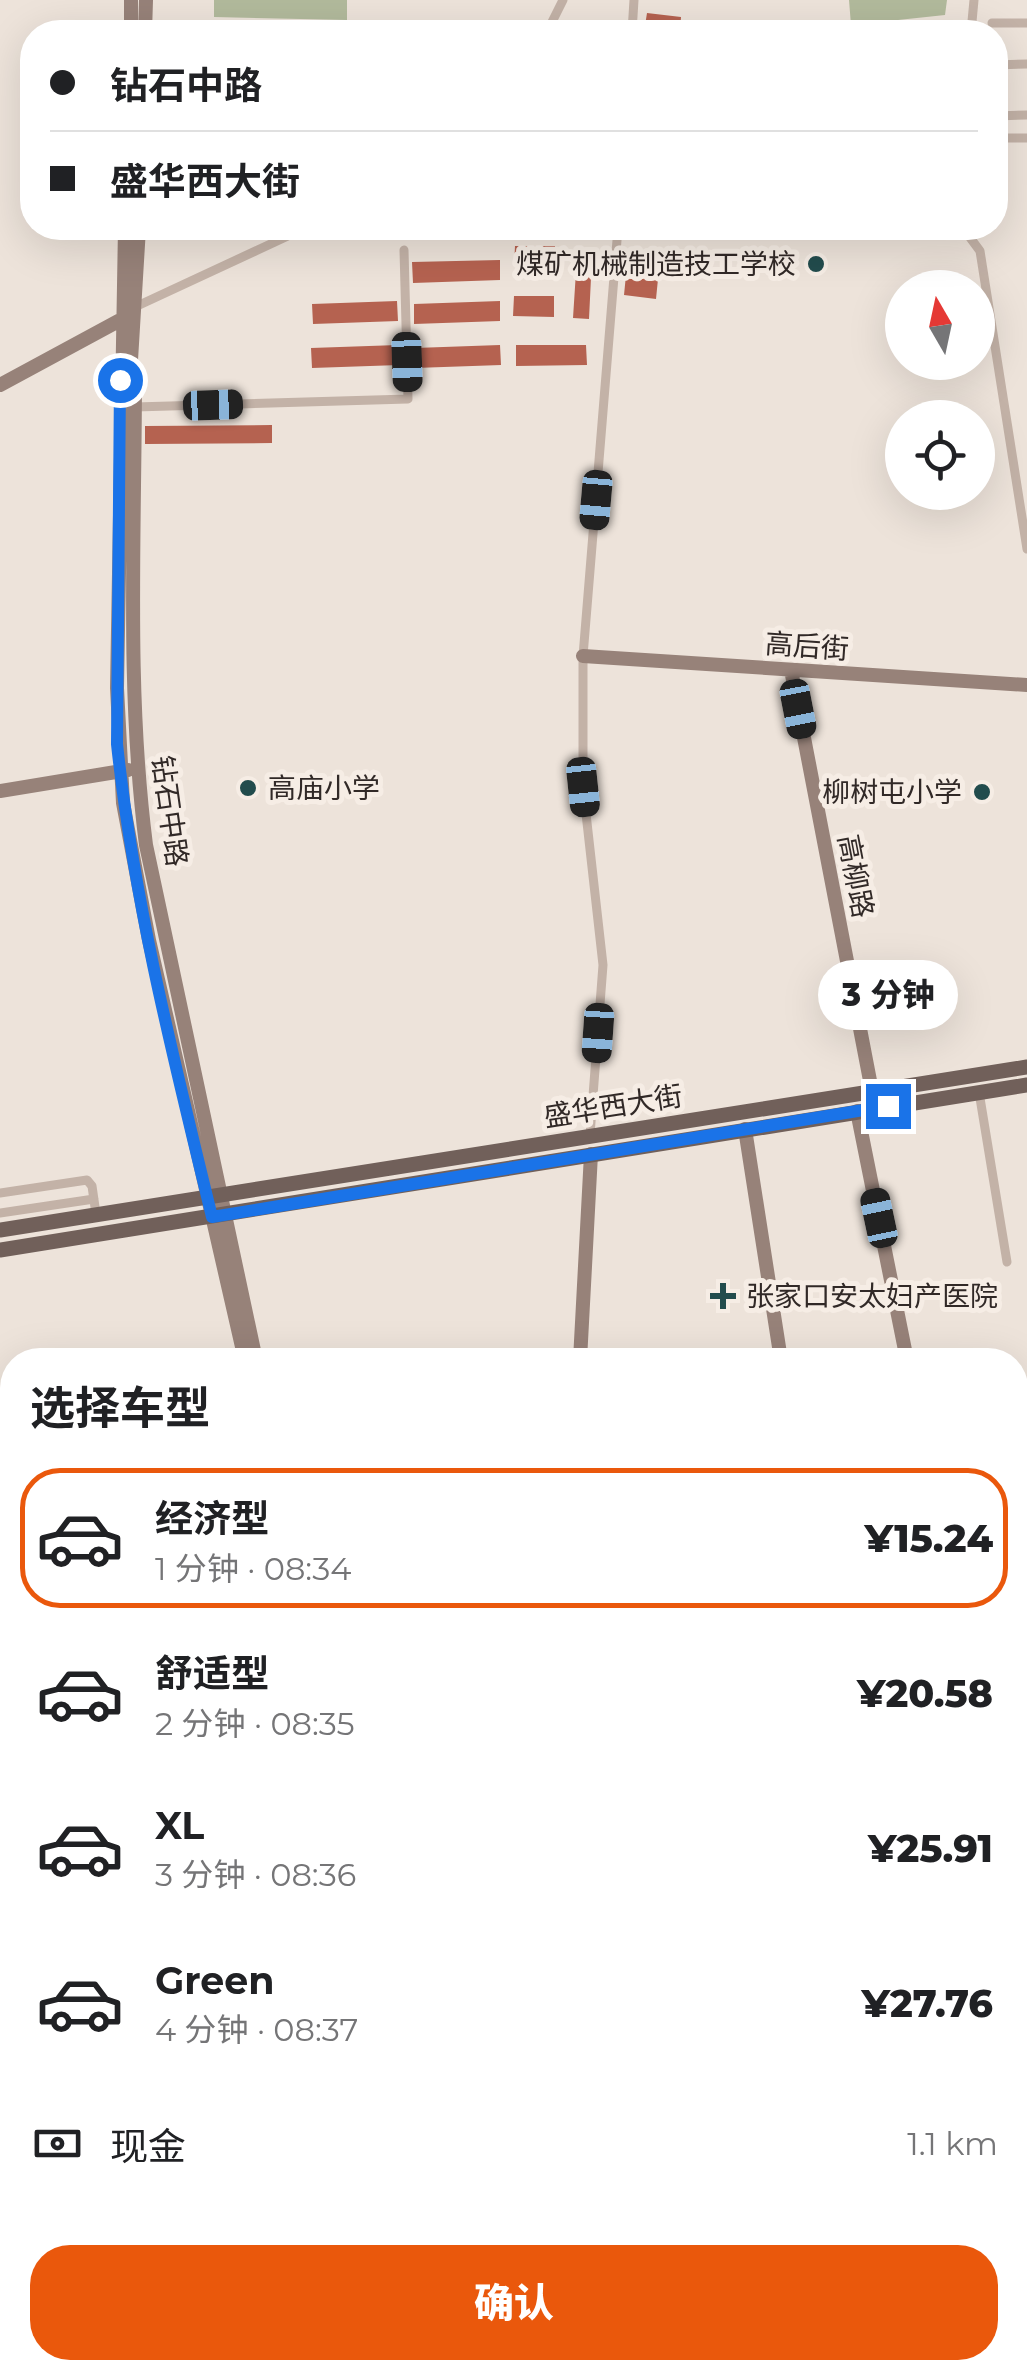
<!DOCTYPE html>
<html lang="zh">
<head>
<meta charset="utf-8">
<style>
	body { margin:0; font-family:Montserrat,"Noto Sans SC",sans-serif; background:#f6f6f6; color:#202124; height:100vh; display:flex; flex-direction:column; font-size:38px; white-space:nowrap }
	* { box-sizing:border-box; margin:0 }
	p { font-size:32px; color:#757577 }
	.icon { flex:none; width:55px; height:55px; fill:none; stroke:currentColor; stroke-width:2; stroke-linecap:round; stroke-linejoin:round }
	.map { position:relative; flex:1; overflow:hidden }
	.sheet { position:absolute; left:0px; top:1348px; width:1028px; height:1032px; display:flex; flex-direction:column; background:#fff; border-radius:40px 40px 0 0; box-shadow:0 10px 40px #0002 }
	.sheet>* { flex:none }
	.top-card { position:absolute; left:20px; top:20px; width:988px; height:220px; border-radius:40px; box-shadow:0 10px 40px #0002; display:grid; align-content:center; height:220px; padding:0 30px; background:#fff }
	.needle { width:65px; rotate:351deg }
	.controls { position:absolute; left:885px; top:270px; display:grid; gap:20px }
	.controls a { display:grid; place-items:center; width:110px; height:110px; border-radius:50%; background:#fff; box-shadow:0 10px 40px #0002; font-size:50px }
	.end { position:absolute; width:45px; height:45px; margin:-22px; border:12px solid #1a73e8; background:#fff; box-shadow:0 0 0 5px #fff }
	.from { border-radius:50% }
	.bubble { position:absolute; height:70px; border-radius:35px; background:#fff; box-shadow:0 10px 40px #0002; font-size:32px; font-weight:800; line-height:70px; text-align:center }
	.car { position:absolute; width:30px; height:60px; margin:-30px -15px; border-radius:12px; box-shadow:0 0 8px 2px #0007; background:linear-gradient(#222 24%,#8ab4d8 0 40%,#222 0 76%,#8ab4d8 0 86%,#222 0) }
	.top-card b { display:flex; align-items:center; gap:35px; height:95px; font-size:38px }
	.top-card b+b { border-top:2px solid #e0e0e0 }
	.top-card i { width:25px; height:25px; background:#202124 }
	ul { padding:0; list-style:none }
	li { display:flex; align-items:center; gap:30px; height:140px; margin:0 20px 15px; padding:0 10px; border:5px solid transparent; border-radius:40px }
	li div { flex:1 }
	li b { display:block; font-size:38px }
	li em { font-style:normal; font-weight:800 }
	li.active { border-color:#ea580c }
	li>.icon { width:90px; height:90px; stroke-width:1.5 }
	h2 { padding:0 30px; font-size:45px; line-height:120px }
	.pay { display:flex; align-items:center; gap:25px; height:110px; padding:0 30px; font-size:38px }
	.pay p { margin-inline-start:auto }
	.button { display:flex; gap:20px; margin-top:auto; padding:20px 30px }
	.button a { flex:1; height:115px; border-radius:40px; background:#ea580c; color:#fff; font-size:40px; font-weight:800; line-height:115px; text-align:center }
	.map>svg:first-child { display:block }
	.green { fill:#b2ba9c }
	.building { fill:#b56250 }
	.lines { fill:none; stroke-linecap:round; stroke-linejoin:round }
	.street { stroke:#c3b2a7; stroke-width:9 }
	.secondary { stroke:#978279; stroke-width:14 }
	.primary { stroke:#71605a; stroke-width:15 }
	.route { stroke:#1a73e8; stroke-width:12 }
	.poi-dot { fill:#224c4d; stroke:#f6ede5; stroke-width:4 }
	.labels { text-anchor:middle; stroke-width:10; stroke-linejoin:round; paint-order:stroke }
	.poi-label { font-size:28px; fill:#312927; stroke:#f6ede5; text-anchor:end }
	.street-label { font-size:28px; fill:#312927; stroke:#f6ede5 }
</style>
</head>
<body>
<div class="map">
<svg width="1027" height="2378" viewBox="0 0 1027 2378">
	<rect width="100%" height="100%" fill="#ede3da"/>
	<path class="green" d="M214,0H347V20L214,17Z
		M849,0H947L945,15L851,25Z
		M12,1496V1727L3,1714L0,1698V1505Z
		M12,1985V2340L0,2341V1987Z"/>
	<path class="building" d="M647,13L681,17L680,32H644Z
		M515,246H555V267L514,266Z
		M577,256L592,257L589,319L573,318Z
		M500,260V280L413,283L412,262Z
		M626,275L658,279L656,299L624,295Z
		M514,296H554V317L513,316Z
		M397,301L398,321L313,324L312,304Z
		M500,301V321L414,324V304Z
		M398,345L399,365L312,368L311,348Z
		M500,345L501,365L415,368V348Z
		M516,345H586L587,365L516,366Z
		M272,425V443L145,444V426Z
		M1027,2003V2197L1015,2199V2005Z"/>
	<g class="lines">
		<path class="street" d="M992,23H1027
			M547,32L563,0
			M632,32L634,0
			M971,32L974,0
			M995,65L1027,64
			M995,116L1027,115
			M995,138H1027
			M963,228L980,251L1027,549
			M135,307L305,228
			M135,407L408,399L404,250
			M979,1092L1007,1262
			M590,1135L603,965L583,787V656L618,228
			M0,1193L87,1180L92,1186L96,1214
			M0,1213L94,1199"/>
		<path class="secondary" d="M131,32V0
			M145,32L146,0
			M125,228L117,688L123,803L149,940L245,1360
			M139,228L131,360L135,375C135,532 126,689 146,845L256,1360
			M0,385L124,318
			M583,656L1027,685
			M791,670L872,1091
			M0,791L128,770
			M857,1111L907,1360
			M745,1129L781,1360
			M580,1360L591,1154
			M1015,1868L1027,1867
			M1015,1883L1027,1881
			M402,2368L403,2378
			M412,2368L413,2378
			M739,2368L741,2378
			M752,2368L753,2378"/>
		<path class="primary" d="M0,1230L1027,1067
			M0,1250L1027,1085"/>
	</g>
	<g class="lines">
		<path class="route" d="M120,380L117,744C134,903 174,1061 212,1217L888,1106"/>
	</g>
	<g class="poi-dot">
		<circle cx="816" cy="264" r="10"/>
		<circle cx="248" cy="788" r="10"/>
		<circle cx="982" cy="792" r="10"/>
		<path d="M718 1281h10v10h10v10h-10v10h-10v-10h-10v-10h10z"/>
	</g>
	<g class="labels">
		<g class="poi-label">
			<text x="796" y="274">煤矿机械制造技工学校</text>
			<text x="268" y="798" text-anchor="start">高庙小学</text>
			<text x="962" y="802">柳树屯小学</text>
			<text x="746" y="1306" text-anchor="start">张家口安太妇产医院</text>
		</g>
		<g class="street-label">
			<text transform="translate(807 646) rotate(4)" y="10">高后街</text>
			<text transform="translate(170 811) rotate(82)" y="10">钻石中路</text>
			<text transform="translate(856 876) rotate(79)" y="10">高柳路</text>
			<text transform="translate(613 1106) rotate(-9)" y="10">盛华西大街</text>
		</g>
	</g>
</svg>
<div class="controls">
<a><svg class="needle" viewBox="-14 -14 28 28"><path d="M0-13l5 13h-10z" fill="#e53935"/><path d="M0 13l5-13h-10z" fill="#757577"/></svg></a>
<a><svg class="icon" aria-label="locate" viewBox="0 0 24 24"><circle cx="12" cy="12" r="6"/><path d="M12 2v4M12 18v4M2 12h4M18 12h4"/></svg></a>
</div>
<i class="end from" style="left:120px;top:380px"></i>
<i class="end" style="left:888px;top:1106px"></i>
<div class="bubble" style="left:818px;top:960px;width:140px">3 分钟</div>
<i class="car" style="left:407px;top:362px;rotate:178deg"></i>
<i class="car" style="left:213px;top:405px;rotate:88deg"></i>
<i class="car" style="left:596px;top:500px;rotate:185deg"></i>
<i class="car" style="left:798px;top:709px;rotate:169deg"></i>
<i class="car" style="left:583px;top:787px;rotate:174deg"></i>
<i class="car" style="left:598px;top:1033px;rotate:184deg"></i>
<i class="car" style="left:879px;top:1218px;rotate:348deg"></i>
<div class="top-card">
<b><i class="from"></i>钻石中路</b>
<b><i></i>盛华西大街</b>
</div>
<section class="sheet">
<h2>选择车型</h2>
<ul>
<li class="active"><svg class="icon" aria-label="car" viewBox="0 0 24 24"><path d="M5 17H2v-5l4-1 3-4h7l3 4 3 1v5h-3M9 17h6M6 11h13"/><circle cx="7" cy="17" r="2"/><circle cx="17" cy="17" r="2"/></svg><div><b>经济型</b><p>1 分钟 · 08:34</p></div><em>¥15.24</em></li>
<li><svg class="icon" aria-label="car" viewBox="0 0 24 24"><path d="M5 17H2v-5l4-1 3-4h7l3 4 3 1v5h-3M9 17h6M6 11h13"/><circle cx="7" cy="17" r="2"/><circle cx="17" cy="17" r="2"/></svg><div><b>舒适型</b><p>2 分钟 · 08:35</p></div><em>¥20.58</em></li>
<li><svg class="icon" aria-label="car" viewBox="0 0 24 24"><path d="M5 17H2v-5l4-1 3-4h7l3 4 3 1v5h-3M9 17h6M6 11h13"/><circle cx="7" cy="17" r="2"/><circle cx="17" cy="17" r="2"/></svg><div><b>XL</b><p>3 分钟 · 08:36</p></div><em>¥25.91</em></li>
<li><svg class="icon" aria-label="car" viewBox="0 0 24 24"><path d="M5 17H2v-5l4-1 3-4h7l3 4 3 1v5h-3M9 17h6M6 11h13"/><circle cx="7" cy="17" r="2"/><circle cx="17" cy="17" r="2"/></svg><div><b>Green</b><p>4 分钟 · 08:37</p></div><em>¥27.76</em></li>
</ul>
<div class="pay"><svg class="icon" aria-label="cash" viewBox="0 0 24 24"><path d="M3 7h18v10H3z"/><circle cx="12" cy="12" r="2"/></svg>现金<p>1.1 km</p></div>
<div class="button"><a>确认</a></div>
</section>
</div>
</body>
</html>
